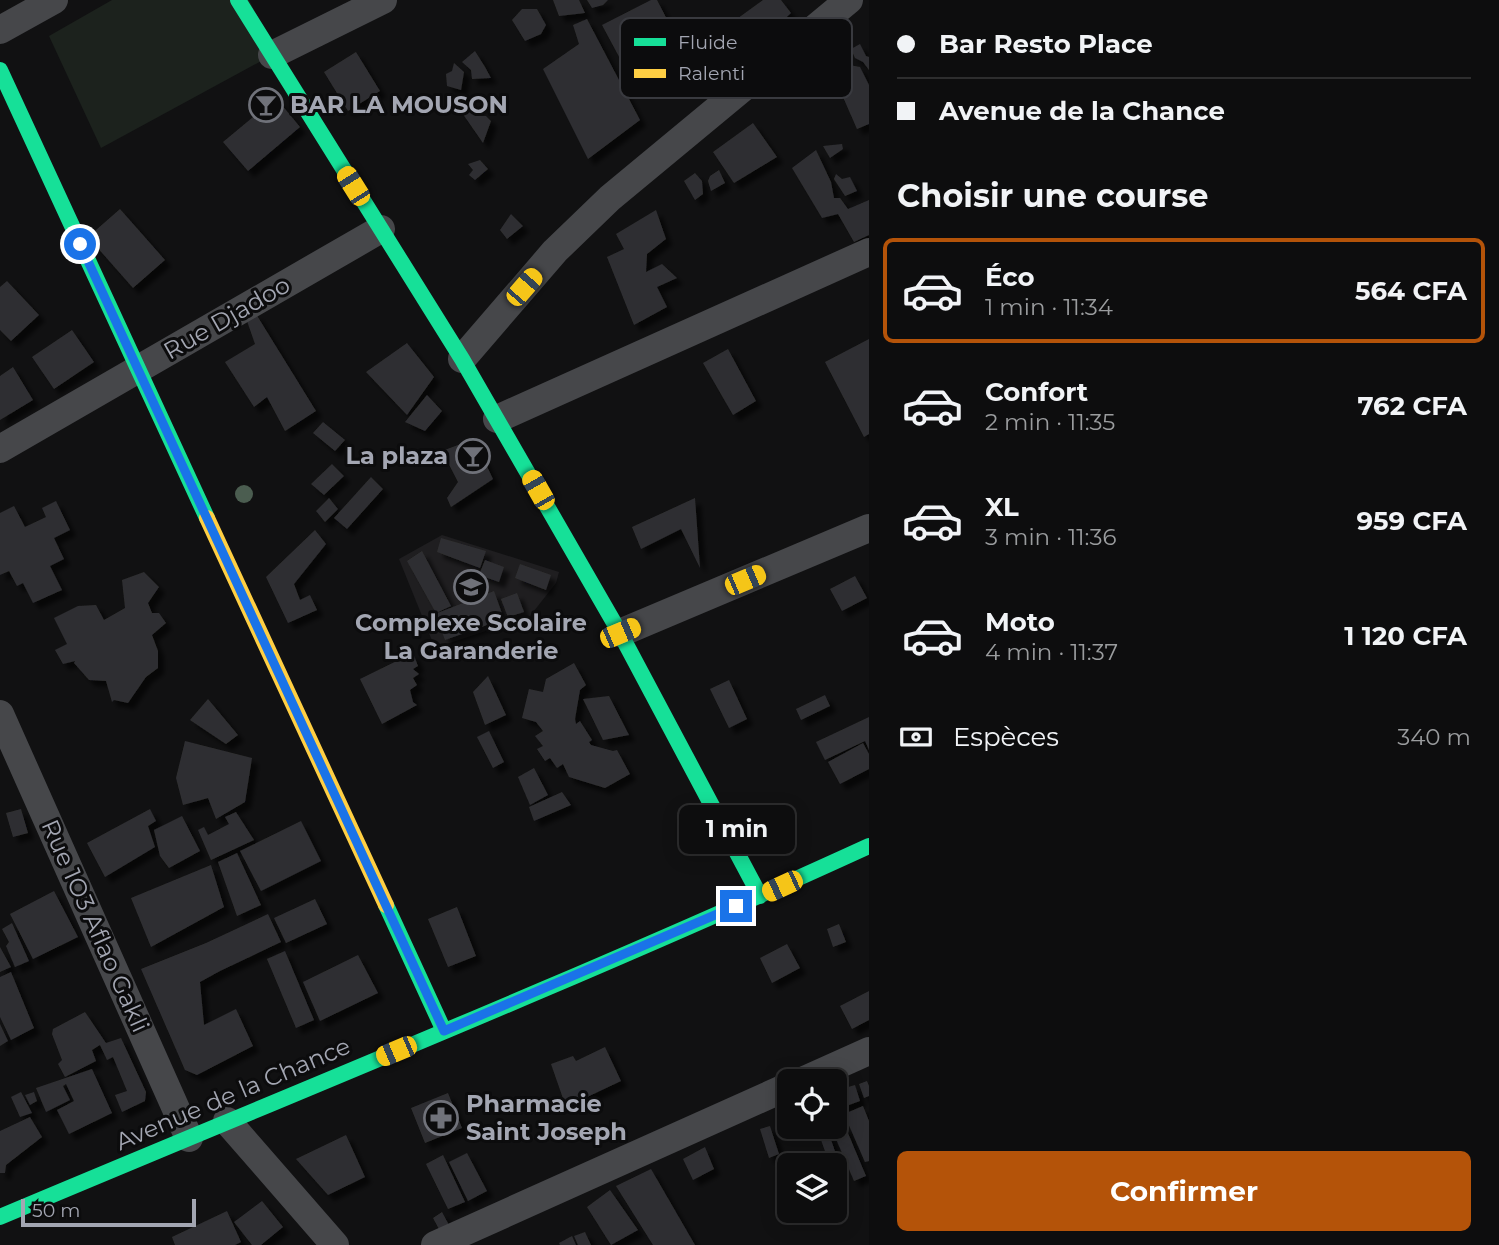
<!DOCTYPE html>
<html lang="fr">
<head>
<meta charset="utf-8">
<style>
	body { margin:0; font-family:Montserrat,sans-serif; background:#1b1b1c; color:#f1f3f6; height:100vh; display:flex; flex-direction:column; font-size:26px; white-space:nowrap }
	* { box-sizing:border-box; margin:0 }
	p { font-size:23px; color:#9a9c9e }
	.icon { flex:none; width:38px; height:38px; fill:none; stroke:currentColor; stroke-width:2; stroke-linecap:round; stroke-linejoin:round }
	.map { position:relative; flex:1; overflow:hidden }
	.drawer { display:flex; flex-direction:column; background:#0d0d0e; width:630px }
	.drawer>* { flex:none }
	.banner { display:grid; align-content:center; height:154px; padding:0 28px; background:#0d0d0e }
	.fabs { position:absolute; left:777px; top:1069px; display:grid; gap:14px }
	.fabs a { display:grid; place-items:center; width:70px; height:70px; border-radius:10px; background:#0d0d0e; box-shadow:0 4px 18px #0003,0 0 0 2px #2d2d2e; font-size:35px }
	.scale { position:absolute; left:21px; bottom:18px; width:175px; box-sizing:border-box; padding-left:7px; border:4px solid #a3a6b2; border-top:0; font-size:19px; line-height:24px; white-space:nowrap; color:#a3a6b2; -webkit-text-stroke:5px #0c0c0d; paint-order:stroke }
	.end { position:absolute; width:32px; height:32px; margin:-16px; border:9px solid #1a73e8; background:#fff; box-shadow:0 0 0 4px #fff }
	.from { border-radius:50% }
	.bubble { position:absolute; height:49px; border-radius:10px; background:#0d0d0e; box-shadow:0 4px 18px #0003,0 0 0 2px #2d2d2e; font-size:23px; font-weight:700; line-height:49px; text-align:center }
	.car { position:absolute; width:21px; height:42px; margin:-21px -10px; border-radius:9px; box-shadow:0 0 5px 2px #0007; background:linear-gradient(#f5c518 24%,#345 0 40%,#f5c518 0 76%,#345 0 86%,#f5c518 0) }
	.banner b { display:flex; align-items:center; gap:24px; height:66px; font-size:26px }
	.banner b+b { border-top:2px solid #2d2d2e }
	.banner i { width:18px; height:18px; background:#f1f3f6 }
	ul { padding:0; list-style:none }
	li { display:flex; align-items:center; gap:21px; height:105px; margin:0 14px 10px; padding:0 14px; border:4px solid transparent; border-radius:10px }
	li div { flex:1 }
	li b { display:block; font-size:26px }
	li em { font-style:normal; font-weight:700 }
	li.active { border-color:#b45309 }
	li>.icon { width:63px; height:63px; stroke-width:1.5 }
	h2 { padding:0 28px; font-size:32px; line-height:84px }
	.pay { display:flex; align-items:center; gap:18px; height:77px; padding:0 28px; font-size:26px }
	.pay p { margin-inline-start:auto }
	.primary-button { display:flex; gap:14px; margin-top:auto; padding:14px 28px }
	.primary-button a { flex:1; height:80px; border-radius:10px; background:#b45309; color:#fff; font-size:28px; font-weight:700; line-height:80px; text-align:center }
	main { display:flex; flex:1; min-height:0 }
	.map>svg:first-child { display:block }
	.built { fill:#1f1e20 }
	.green { fill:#1c221d }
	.building { fill:#2f2f31; filter:url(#shadow) }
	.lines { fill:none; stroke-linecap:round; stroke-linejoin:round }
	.street { stroke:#46474a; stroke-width:28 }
	.fast { stroke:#16e098; stroke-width:16 }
	.slow { stroke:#ffcf43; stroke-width:16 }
	.tree { fill:#4b5d50 }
	.route { stroke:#1a73e8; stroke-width:9 }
	.labels { text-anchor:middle; stroke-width:6; stroke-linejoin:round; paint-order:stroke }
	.poi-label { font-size:24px; font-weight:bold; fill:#a3a6b2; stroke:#0c0c0d; text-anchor:start }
	.street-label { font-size:24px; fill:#a3a6b2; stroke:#0c0c0d }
	.key { fill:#0c0c0d; stroke:#393a3f; stroke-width:2 }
	.key-label { font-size:19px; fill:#a3a6b2 }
</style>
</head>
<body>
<main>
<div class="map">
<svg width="869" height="1245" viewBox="0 0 869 1245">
	<defs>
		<filter id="shadow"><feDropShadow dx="6" dy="6" stdDeviation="2" flood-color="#0009"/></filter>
	</defs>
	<rect width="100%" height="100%" fill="#111112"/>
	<path class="built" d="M442,535L559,572L556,583L530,616L435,648L399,559Z"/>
	<path class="green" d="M112,0H249L276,53L101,148L49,36Z"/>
	<path class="building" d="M553,0H579L585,13L559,16Z
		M587,0H608L603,5L592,8Z
		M651,0H657L684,52L631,79L602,25Z
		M763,0H781L791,13L752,50L734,21Z
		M522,9H537L546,25L541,34L525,41L512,20Z
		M587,19L640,120L588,159L543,69L579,44L573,25Z
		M860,44L866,56L869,57V70L863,62L855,58L851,49Z
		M475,51L485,67L491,78L472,79L471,70L462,62Z
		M356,52L380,91L348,111L324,72Z
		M454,63L464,72L461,90L447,86L446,74L452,71Z
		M844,64L860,67L869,85V124L857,129L832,72L845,74Z
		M276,98L300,127L248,171L223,142Z
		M466,105L475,116H486L491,121L483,143L458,107Z
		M753,123L777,157L734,183L713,152Z
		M842,144L843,149L830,158L823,146Z
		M816,150L831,182L834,198H840L848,209L869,200V235L854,242L838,214L822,218L792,168Z
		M480,160L488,169L475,180L469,175L473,170L468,164Z
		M719,170L725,183L711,191L708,181L710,176Z
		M695,173L702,181L703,194L695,200L684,181Z
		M836,174L842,179L850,177L857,191L845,196L834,179Z
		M120,209L165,260L133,288L88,237Z
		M656,210L666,239L647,254L646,272L662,264L677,278L657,287L667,307L634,325L607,257L624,249L616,234Z
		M511,214L523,226L507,239L500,230Z
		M7,281L39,315L11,341L0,330V287Z
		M256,314L316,411L285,431L267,397L254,407L225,362L255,344L247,321Z
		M72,330L94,362L54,389L32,357Z
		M869,339V434L864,437L825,362Z
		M407,343L434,377L407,415L366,372Z
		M728,349L756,401L733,415L703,363Z
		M13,367L33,400L0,420V376Z
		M427,395L442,411L425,431L405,422Z
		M323,422L345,440L335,451L313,433Z
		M474,439L493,479L451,507L447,498L458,482L442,451Z
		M332,464L344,476L324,495L311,484Z
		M371,477L383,489L347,529L334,518Z
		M329,498L338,509L325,522L316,511Z
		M695,498L700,568L681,529L641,549L632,527Z
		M56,501L70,530L54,538L64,559L50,566L62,590L33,603L23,583L17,586L9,571L0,575V513L14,506L25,527L46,517L42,508Z
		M315,530L326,544L294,584L300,600L310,595L317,610L288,623L266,577Z
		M441,538L486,551L480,568L437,552Z
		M422,551L451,606L436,613L407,561Z
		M485,560L504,567L499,582L479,575Z
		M520,564L551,575L546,590L515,578Z
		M144,572L159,587L148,603L152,613H159L166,623L152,635L158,651V668L146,677L128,703L114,700L112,702L106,681L89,680L74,663L75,661L63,664L55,650L67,644L54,618L78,606L96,605L104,620L125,608L122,580Z
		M855,576L867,598L842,611L830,589Z
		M494,591L504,619L445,640L435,614Z
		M517,593L524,612L508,617L501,599Z
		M413,653L418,666L413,669L419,674L413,678L417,685L410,690L413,702L417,705L382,724L360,679Z
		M574,663L586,685L580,690L575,719L576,724L580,721L592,740L589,742L591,745L613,751L617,750L630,774L605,788L569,777L563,764L557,768L550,758L545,761L537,749L543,746L535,736L543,731L536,722L522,718L529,689L543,692L546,679Z
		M488,676L506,715L485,725L473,692Z
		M729,680L747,719L729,728L710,689Z
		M825,695L830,706L801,720L796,709Z
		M609,696L629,735L603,740L583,699Z
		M208,699L238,735L226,744L190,720Z
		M869,717V750L865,741L825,760L816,742Z
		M489,731L504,762L493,768L477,737Z
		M185,741L252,758L245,802L216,819L208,798L183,805L176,778Z
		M863,743L869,754V769L840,784L828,762Z
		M534,768L548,795L530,805L518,777Z
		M562,792L571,805L534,821L529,807Z
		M21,809L28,833L13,837L6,813Z
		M150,809L156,821L148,826L155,847L105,877L87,843Z
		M236,812L254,840L211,860L198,830L204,827L208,835L229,824L225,817Z
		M182,816L200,851L169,868L160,856L154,830Z
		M301,821L321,861L261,891L240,851Z
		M237,853L261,905L237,916L218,862Z
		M211,865L224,907L151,947L131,898Z
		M54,891L78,937L33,959L10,914Z
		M315,899L327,924L286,943L274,918Z
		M457,907L476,956L448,967L428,919Z
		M268,914L281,942L220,971L200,982L204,1025L236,1009L253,1046L197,1075L185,1070L141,969L206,943Z
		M12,923L29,961L15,967L6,946L9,942L2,929Z
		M839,924L846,942L833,947L827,929Z
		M787,944L800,968L772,983L760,958Z
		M0,947L11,967L0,972Z
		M285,951L314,1020L296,1028L267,959Z
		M358,955L378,993L320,1021L303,982Z
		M11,972L34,1028L11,1040L0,1017V977Z
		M869,991V1020L852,1029L840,1006Z
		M85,1012L106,1043L121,1038L146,1092L145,1101L122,1112L115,1095L127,1091L113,1057L107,1060L100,1045L92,1050L96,1061L65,1077L58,1064L62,1060L52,1034L53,1029Z
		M0,1024L8,1041L0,1046Z
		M605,1047L621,1081L566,1107L551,1064L573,1056L576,1061Z
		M92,1069L112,1113L69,1134L57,1110L74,1101L66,1084L63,1086L70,1100L46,1112L36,1088Z
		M867,1081L869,1086V1096L864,1098L859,1084Z
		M855,1085L860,1101L838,1109L835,1098V1091Z
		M21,1092L32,1113L20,1117L11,1097Z
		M34,1092L37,1101L30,1105L25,1095Z
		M448,1093L462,1128L425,1143L411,1108Z
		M863,1106L869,1121V1161L865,1162L844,1114Z
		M30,1117L42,1137L6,1165L5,1173H0V1131Z
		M770,1126L779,1154L769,1158L760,1129Z
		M845,1126L866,1176L854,1181L833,1132Z
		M829,1134L836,1154L827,1157L820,1137Z
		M346,1135L365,1177L328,1195L296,1159Z
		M705,1147L714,1169L693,1180L683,1159Z
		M467,1153L487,1191L468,1201L449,1162Z
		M443,1155L465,1202L448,1209L426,1164Z
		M651,1169L695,1245H653L616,1186Z
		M610,1190L638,1230L611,1245L587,1207Z
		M262,1201L283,1227L261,1245H252L234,1222Z
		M227,1211L241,1242L235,1245H175L172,1237Z
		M442,1212L449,1225L440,1231L433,1218Z
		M585,1232L591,1245H578L574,1236Z
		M572,1236L576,1245H560L559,1243Z"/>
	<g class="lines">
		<path class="street" d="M0,30L54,0
			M272,55L383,0
			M462,359L555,251L610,198L849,0
			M497,419L869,252
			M0,449L381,229
			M620,633L869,528
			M0,714L189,1138
			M800,1082L869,1051
			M227,1121L335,1245
			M435,1245L789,1086"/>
		<path class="fast" d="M238,0L462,359L620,633L760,896
			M0,70L207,518
			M386,905L444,1031
			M0,1217C290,1095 583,977 869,846"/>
		<path class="slow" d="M207,518L386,905"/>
	</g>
	<circle class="tree" cx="244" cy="494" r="9"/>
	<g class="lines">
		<path class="route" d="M80,244L444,1031L736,906"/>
	</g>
	<defs>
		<g id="bar-ring" transform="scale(1.75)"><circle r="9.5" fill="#0c0c0d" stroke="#70727a" stroke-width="1.5"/><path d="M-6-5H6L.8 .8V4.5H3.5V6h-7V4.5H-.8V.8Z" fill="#70727a"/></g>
		<g id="school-ring" transform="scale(1.75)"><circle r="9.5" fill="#0c0c0d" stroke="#70727a" stroke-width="1.5"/><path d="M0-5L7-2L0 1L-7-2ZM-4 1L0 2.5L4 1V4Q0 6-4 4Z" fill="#70727a"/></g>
		<g id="pharmacy-ring" transform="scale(1.75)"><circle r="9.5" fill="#0c0c0d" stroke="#70727a" stroke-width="1.5"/><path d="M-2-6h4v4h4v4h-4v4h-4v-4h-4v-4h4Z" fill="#70727a"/></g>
	</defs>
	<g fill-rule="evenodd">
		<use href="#bar-ring" x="266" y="105"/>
		<use href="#bar-ring" x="473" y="456"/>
		<use href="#school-ring" x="471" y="587"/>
		<use href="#pharmacy-ring" x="441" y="1118"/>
	</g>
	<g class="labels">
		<g class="poi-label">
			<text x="290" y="113">BAR LA MOUSON</text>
			<text x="448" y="464" text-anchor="end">La plaza</text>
			<text x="471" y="631" text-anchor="middle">Complexe Scolaire<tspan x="471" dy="28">La Garanderie</tspan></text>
			<text x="466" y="1112">Pharmacie<tspan x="466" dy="28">Saint Joseph</tspan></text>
		</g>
		<g class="street-label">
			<text transform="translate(227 318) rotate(-30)" y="8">Rue Djadoo</text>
			<text transform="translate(95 926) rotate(66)" y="8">Rue 1O3 Aflao Gakli</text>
			<text transform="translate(233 1094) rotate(-23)" y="8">Avenue de la Chance</text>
		</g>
	</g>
	<rect x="620" y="18" width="232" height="80" rx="10" class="key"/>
	<rect x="634" y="38" width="32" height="8" fill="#16e098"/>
	<rect x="634" y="69" width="32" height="9" fill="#ffcf43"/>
	<g class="key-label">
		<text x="678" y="49">Fluide</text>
		<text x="678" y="80">Ralenti</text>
	</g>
</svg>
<div class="fabs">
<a><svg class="icon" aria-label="locate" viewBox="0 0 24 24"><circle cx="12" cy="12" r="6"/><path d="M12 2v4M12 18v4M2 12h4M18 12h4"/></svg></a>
<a><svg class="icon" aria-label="layers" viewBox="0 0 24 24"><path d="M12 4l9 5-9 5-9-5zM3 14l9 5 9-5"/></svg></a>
</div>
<div class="scale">50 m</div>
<i class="end from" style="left:80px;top:244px"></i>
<i class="end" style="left:736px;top:906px"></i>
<div class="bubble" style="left:679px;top:805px;width:116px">1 min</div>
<i class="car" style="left:353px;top:186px;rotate:328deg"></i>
<i class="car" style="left:524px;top:287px;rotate:41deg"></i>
<i class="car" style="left:538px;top:490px;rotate:330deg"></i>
<i class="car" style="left:745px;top:580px;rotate:67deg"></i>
<i class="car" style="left:620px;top:633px;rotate:67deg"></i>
<i class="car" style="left:782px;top:886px;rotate:245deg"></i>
<i class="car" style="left:396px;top:1051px;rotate:247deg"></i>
</div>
<section class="drawer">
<div class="banner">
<b><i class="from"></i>Bar Resto Place</b>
<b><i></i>Avenue de la Chance</b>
</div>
<h2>Choisir une course</h2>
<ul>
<li class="active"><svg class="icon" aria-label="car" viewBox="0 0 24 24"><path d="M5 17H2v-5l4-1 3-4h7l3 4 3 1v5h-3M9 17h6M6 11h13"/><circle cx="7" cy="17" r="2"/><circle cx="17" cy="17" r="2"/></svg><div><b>Éco</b><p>1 min · 11:34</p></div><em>564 CFA</em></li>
<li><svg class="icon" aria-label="car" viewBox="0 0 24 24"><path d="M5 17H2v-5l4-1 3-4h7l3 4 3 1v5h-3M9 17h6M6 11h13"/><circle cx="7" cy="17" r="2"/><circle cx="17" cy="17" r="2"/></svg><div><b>Confort</b><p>2 min · 11:35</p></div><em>762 CFA</em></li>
<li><svg class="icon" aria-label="car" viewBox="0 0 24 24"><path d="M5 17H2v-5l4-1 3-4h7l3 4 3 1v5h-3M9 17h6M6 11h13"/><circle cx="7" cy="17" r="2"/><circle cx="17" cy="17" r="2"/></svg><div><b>XL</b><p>3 min · 11:36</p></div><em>959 CFA</em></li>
<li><svg class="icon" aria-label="car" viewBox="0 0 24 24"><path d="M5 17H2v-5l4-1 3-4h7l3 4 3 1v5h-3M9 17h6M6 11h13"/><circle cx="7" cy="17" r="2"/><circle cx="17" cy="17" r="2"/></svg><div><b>Moto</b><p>4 min · 11:37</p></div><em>1 120 CFA</em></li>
</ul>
<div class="pay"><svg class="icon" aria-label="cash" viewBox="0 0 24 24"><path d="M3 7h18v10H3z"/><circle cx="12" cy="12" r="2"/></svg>Espèces<p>340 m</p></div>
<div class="primary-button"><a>Confirmer</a></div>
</section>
</main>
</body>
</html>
